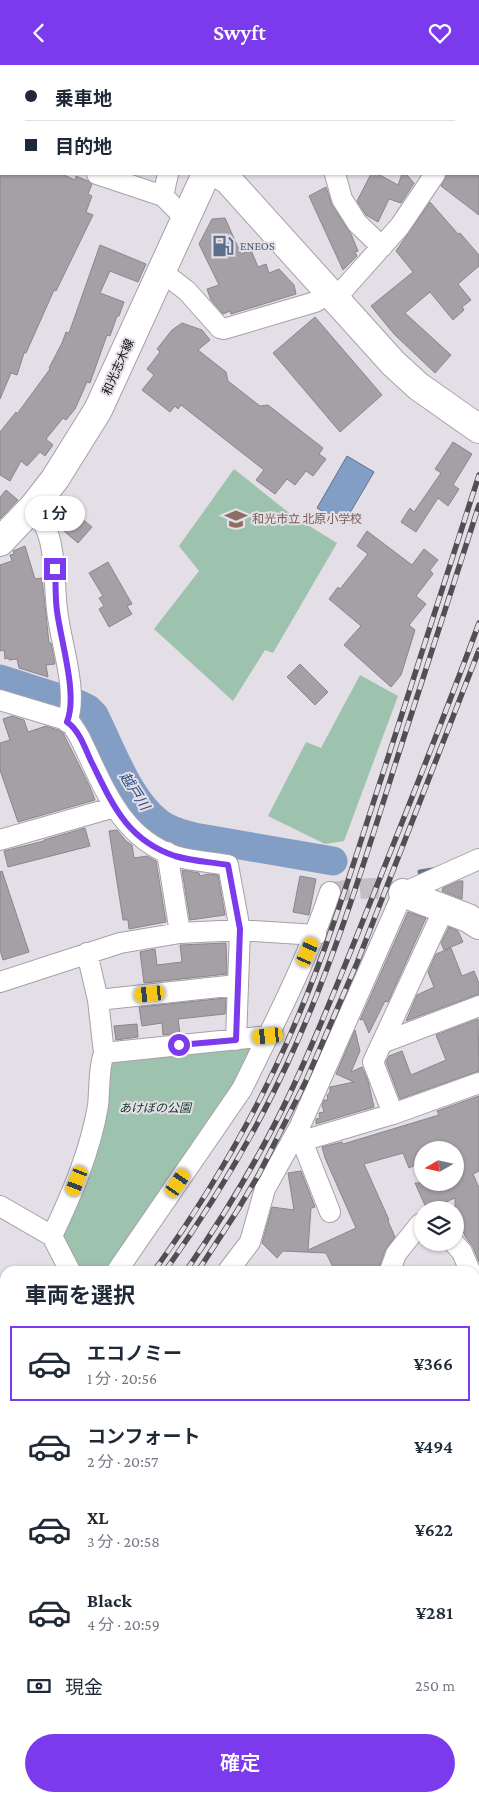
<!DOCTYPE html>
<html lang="ja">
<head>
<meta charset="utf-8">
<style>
	body { margin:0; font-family:"Crimson Pro","Noto Sans JP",serif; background:#f6f6f7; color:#1f2937; height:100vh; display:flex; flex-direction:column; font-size:19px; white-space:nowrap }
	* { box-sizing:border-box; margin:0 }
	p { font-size:16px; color:#747a83 }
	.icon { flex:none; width:28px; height:28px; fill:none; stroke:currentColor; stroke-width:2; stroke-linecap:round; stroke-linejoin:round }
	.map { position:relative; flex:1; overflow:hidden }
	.side { position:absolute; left:0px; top:1201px; width:480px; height:536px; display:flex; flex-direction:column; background:#fff; border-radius:15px 15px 0 0; box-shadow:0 1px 4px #0004 }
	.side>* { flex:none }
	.banner { position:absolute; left:0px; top:0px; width:480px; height:110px; box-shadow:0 1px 4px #0004; display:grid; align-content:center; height:110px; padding:0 25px; background:#fff }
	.needle { width:32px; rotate:261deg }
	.controls { position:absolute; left:414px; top:1076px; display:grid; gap:10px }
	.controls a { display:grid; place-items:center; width:50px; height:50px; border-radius:50%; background:#fff; box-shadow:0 1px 4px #0004; font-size:25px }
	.end { position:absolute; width:22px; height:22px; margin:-11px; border:6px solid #7c3aed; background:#fff; box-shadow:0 0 0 2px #fff }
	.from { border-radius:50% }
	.bubble { position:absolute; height:35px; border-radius:18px; background:#fff; box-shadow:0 1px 4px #0004; font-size:16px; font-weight:600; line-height:35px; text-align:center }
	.car { position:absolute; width:15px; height:30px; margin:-15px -8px; border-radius:6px; box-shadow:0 0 4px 1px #0007; background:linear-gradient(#f5c518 24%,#345 0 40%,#f5c518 0 76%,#345 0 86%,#f5c518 0) }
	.banner b { display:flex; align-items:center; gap:18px; height:48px; font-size:19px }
	.banner b+b { border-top:1px solid #e0e1e3 }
	.banner i { width:12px; height:12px; background:#1f2937 }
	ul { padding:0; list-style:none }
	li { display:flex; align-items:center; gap:15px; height:75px; margin:0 10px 8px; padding:0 15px; border:2px solid transparent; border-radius:0px }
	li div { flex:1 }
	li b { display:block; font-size:19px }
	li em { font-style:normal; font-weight:600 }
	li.active { border-color:#7c3aed }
	li>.icon { width:45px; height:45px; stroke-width:1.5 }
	h2 { padding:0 25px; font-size:22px; line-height:60px }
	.pay { display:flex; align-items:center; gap:12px; height:55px; padding:0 25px; font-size:19px }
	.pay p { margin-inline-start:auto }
	.primary-button { display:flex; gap:10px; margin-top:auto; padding:10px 25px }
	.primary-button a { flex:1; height:58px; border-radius:30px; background:#7c3aed; color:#fff; font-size:20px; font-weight:600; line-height:58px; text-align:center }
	header { display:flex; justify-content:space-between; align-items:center; height:65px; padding:0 25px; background:#7c3aed; color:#fff; font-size:22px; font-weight:600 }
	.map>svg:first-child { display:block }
	.green { fill:#9dc2ad }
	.water { fill:#829ec4; stroke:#5f728d }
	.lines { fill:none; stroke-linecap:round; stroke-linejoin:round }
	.stream { stroke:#5f728d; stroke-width:5 }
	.river { stroke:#829ec4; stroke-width:29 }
	.building { fill:#a59fa6; stroke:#8b868c }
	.street-tunnel { stroke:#c4bec5; stroke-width:20; stroke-dasharray:20 10; stroke-linecap:butt }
	.street-casing { stroke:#a6a1a8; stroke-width:22 }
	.secondary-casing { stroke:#a6a1a8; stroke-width:30 }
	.street { stroke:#fff; stroke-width:20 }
	.secondary { stroke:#fff; stroke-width:28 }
	.rail-casing { stroke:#524f53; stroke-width:5.5 }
	.rail { stroke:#e4dee6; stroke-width:4; stroke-dasharray:11; stroke-linecap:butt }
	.route { stroke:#7c3aed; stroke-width:6 }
	.labels { text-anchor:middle; stroke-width:4; stroke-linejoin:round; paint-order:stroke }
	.service-label { font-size:12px; fill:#4e5e75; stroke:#e4dee6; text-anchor:start }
	.street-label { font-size:12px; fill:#0d0b0d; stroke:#e4dee6 }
	.education-label { font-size:12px; fill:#785e54; stroke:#e4dee6; text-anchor:start }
	.park-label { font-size:12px; font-style:italic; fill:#0e3725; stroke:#e4dee6 }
	.water-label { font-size:14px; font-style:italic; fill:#244a7c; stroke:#e4dee6 }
</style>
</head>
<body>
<header><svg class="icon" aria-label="back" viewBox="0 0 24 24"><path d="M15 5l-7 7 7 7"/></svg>Swyft<svg class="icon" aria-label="heart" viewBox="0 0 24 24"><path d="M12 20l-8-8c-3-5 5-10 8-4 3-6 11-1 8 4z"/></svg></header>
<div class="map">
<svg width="479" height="1737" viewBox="0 0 479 1737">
	<rect width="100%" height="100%" fill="#e4dee6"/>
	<path class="green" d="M234,404L293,451L337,478L273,588L265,585L233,636L154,564L199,506L179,481Z
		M360,610L398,631L344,776L325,779L268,751L306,677L321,683Z
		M248,981L251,988L227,1034L105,1206H79L62,1174L109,1000L116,994Z"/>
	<path class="water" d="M347,391L374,407L344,458L317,443Z"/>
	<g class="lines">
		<path class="stream" d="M420,807L433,805"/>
		<path class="river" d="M0,614L78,639L88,644L94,650C111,684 128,734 159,758C169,766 182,769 194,772L333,796"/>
	</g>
	<path class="building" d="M0,109H62L75,115L76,111L88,116L92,119L88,129L92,131L86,147L93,150L56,226L54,225L26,288H24L17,310L11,308L0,334Z
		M371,109H378L398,120L402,109H406L414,118L401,138L389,134L378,157L366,150L357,136Z
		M447,109H479V150L441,121Z
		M326,122L332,140L351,169L358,186L355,187L357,191L343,205L309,131Z
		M430,137L458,169L460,168L479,190V201L458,219L471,235L462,242L464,245L453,255L430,227L405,248L451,290L435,308L394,269L371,241L413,207L396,186Z
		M225,153L241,189L251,185L258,202L266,199L269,208L279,204L294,220L296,229L231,249L230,246L223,249L211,235L207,224L219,220L199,179L212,154Z
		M100,180L146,199L138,217L110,206L100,228L124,237L119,251H117L110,271L107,270L90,318L87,317L75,344L66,355L63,353L46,374L53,380L45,391L40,387L27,401L21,396L10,416L0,410V367L16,347L17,349L50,304L49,303L62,278L66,267L69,268Z
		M315,252L382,330L340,367L273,288Z
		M182,258L202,265L210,275L198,285L226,307L228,316L260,341L268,340L323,383L319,389L326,394L313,411L306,406L295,420L287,414L275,429L256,415L264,405L181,340L178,344L175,341L170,347L142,325L154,310L147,304L160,287L157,284L172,265Z
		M453,377L472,389L453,420L459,424L448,441L438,433L416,467L401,457L410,443L414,447L441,408L435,404Z
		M6,425L18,435L0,454V432Z
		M62,437L92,462L78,478L58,461L52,449Z
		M367,466L412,500L424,484L438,495L430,505L433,509L416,531L426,539L409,560L415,565L401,610L391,622L344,580L361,561L329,534L338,522L340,524L368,489L357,481Z
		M25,481L35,514L42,513L49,578H51L55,599L46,600L48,612L19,603L17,594L9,595V593L5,594L4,585L0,586V500L12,496L10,490L14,489L13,486Z
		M108,497L132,539L127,541L132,549L109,562L99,544L104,541L99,533L103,531L89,508Z
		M300,599L328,627L315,640L287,612Z
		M12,651L24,655L28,667L46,661L58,665L63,668L90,722L95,735L18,757L0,705V678L10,675L3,654Z
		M85,763L90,781L8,802L4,786L44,776V775Z
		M117,765L126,776L132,780L134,793L147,791L156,796L166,857L129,864L128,855H123L109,766Z
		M182,805L199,808L200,811L208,809L218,810L225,850L190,855Z
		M2,806L29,887L3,895L0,885V807Z
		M300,811L316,814L309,850L293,847Z
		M459,816H463L462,834L442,826L443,823Z
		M408,847L426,853L388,937L385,936L369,968L363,954L360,955Z
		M449,862L458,866L463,877L444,885L441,878Z
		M226,878L227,909L144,918L140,887L155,884L157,900L182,897L180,880Z
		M451,883L462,911L474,906L479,918V929L406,956L417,930L434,922L428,907L436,889Z
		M226,933L225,949L178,954L180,968L163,970L162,958L142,961L139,942Z
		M478,954L479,1006L400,1034L386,997L389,991L402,986L411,1010L446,995L436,970Z
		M137,959L138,972L116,975L114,961Z
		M355,965L360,986L351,1007L362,1002L368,1016L374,1042L316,1059V1054L320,1053L319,1048L324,1047L322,1040L324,1035H328L327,1030L330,1027V1022L354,1017L336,1009Z
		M479,1031V1106L473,1109L479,1123V1197L473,1182L466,1173L461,1162L459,1163L455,1154V1133L427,1145L415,1118H455V1085H422V1097L409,1103L403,1088L364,1099L389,1155L388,1156L395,1172L385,1185L379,1202L370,1206H335L326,1188L283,1186L277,1193L262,1178L272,1142L294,1145L288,1108L301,1106L315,1142L311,1143L308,1185L356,1163L325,1093L322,1082L342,1077L343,1079L439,1050L437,1046Z"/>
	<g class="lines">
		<path class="street-tunnel" d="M330,827L371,823L403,828"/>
		<g class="street-casing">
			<path id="street" d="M160,0L161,1
				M292,0L294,1
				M479,46V45
				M0,76H1
				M97,109L163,131L186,154
				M335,109L342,134L357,158L382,182
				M163,131L168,109
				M161,206L187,226L220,263L224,264L315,237L330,229
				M335,234L400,161L435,109
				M34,441C40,451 46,461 49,472C56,496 54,520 57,544C60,577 79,627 67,657
				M0,635L63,654L72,660L79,671C103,719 119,772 175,791C191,796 211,797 228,800L240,865L236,975
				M0,775L115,742
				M167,787L180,868
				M444,844L373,997L393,1049L479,1018
				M0,917L120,878L180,868L240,865L316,870
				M98,935L237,920
				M268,971C292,923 313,878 330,827
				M382,978L479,941
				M104,988L268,971L242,1024L117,1206
				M293,1073L302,1076L393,1049
				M302,1076L330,1147
				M0,1141L52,1171L70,1206
				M52,1171C72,1129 90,1087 98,1041C100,1023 98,1005 104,988L98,935L87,888
				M454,1178L462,1187L470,1206
				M228,1206L250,1177L265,1124L300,1061L403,828L479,794
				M390,1206L396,1189L420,1159L422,1158
				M475,1218L479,1227
				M475,1292L479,1291
				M475,1406L479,1404
				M0,1457L5,1453
				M0,1489L5,1497
				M475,1502L479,1501
				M0,1559L5,1556
				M475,1671L479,1670
				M0,1701L5,1699
				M314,1732L315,1737"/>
		</g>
		<g class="secondary-casing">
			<path id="secondary" d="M255,1V0
				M219,109L228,115L393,298L418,321L479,364
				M0,477L34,441L55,414L98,345L206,109
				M403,828L468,853L479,860
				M0,1241L5,1251
				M226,1732L228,1737"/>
		</g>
		<use href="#street" class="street"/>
		<use href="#secondary" class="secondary"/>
		<g class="rail-casing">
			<path id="rail" d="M154,1206C211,1127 260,1043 297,954C331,874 356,790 383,708C415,609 447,509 479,410
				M165,1206C212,1140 254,1071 288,997C332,902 363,802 394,703C422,615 451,528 479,440
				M186,1206C226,1148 262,1088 292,1024C320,964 344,903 368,843C406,748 444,653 479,558
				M198,1206L237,1146L259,1109L305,1018L357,898L479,585
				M0,1381L5,1376
				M0,1393L5,1388
				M0,1415L5,1411
				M0,1427L5,1423"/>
		</g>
		<use href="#rail" class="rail"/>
	</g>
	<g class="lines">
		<path class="route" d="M55,504C56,518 55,532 57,546C61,577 78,630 67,657C79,665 85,683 91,696C112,738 126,775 175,791C192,796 211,797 228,800L240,864L236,975L179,980"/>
	</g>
	<defs>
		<g id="fuel-bare" transform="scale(1.725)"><path d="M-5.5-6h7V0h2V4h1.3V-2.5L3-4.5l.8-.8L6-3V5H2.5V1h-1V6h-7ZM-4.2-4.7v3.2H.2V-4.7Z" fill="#5c6f8a" stroke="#e4dee6" stroke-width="2.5" paint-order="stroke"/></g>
		<g id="school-bare" transform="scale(1.725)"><path d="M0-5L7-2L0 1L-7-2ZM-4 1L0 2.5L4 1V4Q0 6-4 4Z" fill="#8d6e63" stroke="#e4dee6" stroke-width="2.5" paint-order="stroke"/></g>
	</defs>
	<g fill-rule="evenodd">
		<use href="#fuel-bare" x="223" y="181"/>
		<use href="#school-bare" x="236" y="454"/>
	</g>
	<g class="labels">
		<g class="service-label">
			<text x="240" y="185">ENEOS</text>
		</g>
		<g class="street-label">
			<text transform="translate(118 302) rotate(-66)" y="4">和光志木線</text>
		</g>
		<g class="education-label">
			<text x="252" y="458">和光市立 北原小学校</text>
		</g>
		<g class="park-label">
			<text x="155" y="1047">あけぼの公園</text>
		</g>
		<g class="water-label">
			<text transform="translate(135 726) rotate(57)" y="5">越戸川</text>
		</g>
	</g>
</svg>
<div class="controls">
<a><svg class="needle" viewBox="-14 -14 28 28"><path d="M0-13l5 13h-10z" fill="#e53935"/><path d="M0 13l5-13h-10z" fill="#747a83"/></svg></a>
<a><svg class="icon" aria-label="layers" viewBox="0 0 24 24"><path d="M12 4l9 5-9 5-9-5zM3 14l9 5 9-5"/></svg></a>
</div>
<i class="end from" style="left:179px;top:980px"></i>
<i class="end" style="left:55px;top:504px"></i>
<div class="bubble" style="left:25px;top:431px;width:60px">1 分</div>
<i class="car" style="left:308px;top:887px;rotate:24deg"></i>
<i class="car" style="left:150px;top:929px;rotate:264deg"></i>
<i class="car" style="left:268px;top:971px;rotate:264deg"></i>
<i class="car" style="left:77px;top:1116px;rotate:201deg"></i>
<i class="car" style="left:178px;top:1118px;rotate:35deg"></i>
<div class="banner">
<b><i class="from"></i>乗車地</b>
<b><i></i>目的地</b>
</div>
<section class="side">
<h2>車両を選択</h2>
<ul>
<li class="active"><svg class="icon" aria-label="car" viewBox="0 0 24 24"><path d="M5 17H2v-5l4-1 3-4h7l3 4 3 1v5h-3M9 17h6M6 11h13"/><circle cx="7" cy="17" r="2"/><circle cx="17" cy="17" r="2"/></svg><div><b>エコノミー</b><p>1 分 · 20:56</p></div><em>¥366</em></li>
<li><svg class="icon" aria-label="car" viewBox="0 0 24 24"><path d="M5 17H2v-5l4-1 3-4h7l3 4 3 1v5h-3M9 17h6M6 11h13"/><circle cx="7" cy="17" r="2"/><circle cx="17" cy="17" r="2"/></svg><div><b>コンフォート</b><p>2 分 · 20:57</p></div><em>¥494</em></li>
<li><svg class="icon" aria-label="car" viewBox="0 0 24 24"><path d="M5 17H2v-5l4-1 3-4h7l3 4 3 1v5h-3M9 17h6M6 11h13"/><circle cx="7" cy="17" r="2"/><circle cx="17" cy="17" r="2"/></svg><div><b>XL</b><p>3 分 · 20:58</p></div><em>¥622</em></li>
<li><svg class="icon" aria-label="car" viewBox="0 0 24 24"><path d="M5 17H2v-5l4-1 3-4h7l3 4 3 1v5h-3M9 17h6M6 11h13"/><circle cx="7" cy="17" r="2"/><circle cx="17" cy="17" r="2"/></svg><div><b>Black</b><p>4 分 · 20:59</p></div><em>¥281</em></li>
</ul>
<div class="pay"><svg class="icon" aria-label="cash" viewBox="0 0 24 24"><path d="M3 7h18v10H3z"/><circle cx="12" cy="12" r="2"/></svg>現金<p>250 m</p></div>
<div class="primary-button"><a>確定</a></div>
</section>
</div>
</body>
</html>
